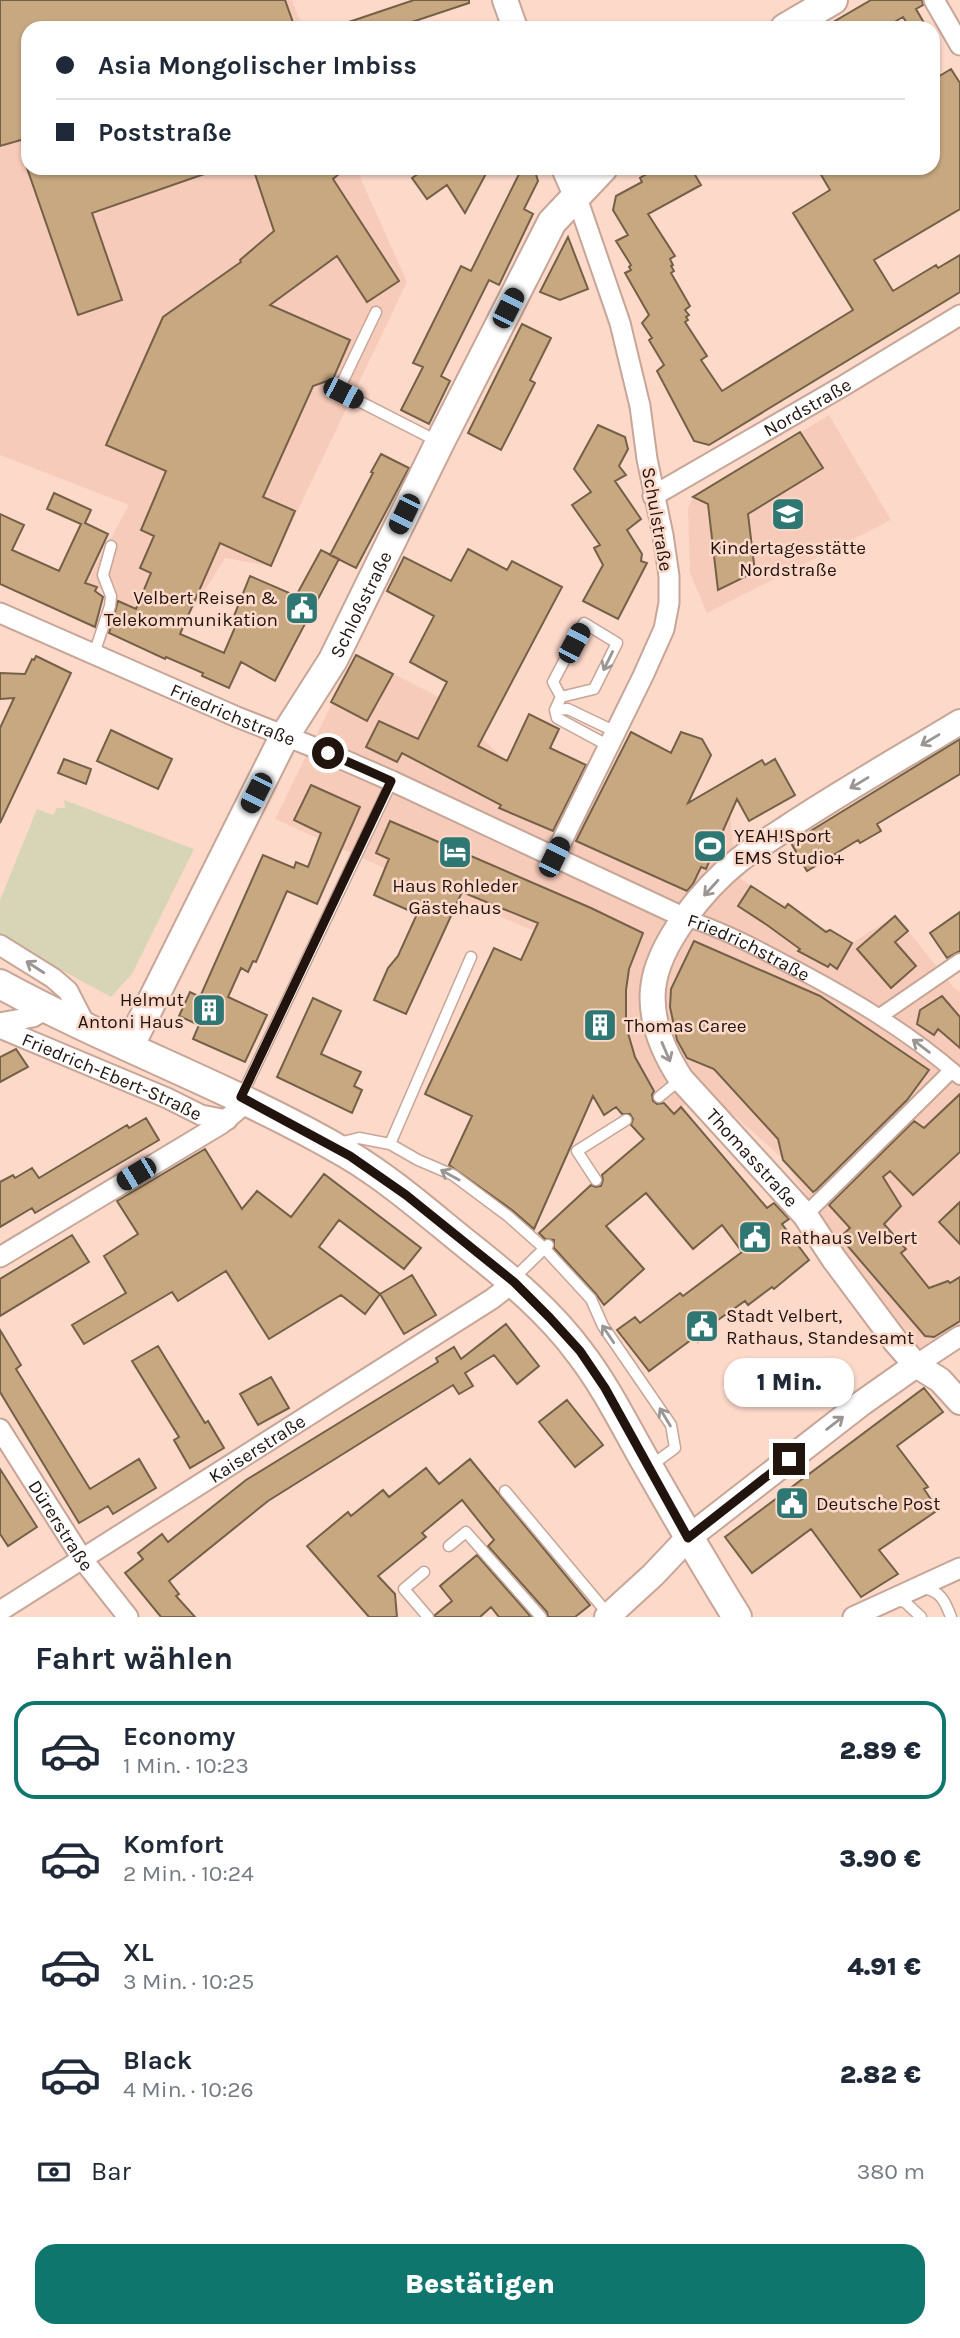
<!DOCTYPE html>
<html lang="de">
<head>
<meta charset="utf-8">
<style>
	body { margin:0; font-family:Karla,sans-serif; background:#f2f2f3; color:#1f2937; height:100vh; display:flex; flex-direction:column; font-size:26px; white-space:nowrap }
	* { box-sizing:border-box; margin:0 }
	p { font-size:23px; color:#747a83 }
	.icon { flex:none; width:38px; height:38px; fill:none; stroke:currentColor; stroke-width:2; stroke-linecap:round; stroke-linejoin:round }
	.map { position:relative; height:1617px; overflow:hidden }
	.panel { display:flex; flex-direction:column; background:#fff; flex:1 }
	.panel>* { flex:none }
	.top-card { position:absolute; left:21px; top:21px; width:919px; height:154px; border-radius:21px; box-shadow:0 2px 5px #0004; display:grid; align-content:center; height:154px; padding:0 35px; background:#fff }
	.end { position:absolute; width:32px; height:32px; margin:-16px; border:9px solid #21140f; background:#fff; box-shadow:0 0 0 4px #fff }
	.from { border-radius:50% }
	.bubble { position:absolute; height:49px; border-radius:21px; background:#fff; box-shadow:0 2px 5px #0004; font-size:23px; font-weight:800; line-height:49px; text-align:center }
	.car { position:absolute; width:21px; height:42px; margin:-21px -10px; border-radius:9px; box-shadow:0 0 5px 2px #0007; background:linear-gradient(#222 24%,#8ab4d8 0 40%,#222 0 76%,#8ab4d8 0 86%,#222 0) }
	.top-card b { display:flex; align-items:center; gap:24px; height:66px; font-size:26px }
	.top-card b+b { border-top:2px solid #e0e1e3 }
	.top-card i { width:18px; height:18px; background:#1f2937 }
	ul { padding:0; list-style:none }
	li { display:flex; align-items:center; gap:21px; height:98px; margin:0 14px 10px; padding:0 21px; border:4px solid transparent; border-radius:21px }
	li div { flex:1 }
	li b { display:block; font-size:26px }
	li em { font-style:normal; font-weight:800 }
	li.current { border-color:#0f766e }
	li>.icon { width:63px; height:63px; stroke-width:1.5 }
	h2 { padding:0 35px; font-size:32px; line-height:84px }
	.pay { display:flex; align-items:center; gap:18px; height:77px; padding:0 35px; font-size:26px }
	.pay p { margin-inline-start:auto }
	.button { display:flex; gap:14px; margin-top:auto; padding:14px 35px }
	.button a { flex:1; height:80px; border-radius:21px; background:#0f766e; color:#fff; font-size:28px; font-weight:800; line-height:80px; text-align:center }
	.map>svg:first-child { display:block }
	.built { fill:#f7cbba }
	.green { fill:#d8d5b7 }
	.building { fill:#c8a881; stroke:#746047; stroke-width:2 }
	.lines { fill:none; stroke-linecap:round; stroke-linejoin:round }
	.service-casing { stroke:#c7a597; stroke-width:13 }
	.pedestrian-casing { stroke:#c7a597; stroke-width:18 }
	.minor-casing { stroke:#c7a597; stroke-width:23 }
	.tertiary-casing { stroke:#c7a597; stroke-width:28 }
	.secondary-casing { stroke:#c7a597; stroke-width:32 }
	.service { stroke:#fff; stroke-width:10 }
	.pedestrian { stroke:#fff; stroke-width:14 }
	.minor { stroke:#fff; stroke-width:19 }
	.tertiary { stroke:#fff; stroke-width:24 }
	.secondary { stroke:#fff; stroke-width:28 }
	.oneway { stroke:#9b9593 }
	.route { stroke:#21140f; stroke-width:9 }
	.labels { text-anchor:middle; stroke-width:5; stroke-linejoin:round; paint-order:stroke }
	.street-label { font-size:19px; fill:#21140f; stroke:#fdd9ca }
	.poi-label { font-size:19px; fill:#21140f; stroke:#fdd9ca; text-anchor:start }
</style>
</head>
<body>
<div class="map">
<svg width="960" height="1617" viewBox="0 0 960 1617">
	<rect width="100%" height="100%" fill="#fdd9ca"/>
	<path class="built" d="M0,0H292L303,28H28V168H356L407,282L271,566L225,558L187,619L172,617L169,623L120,602L97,587L86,583L129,505L0,455Z
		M829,415L891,520L707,613L690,573L688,508L693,497Z
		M356,655L439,697L506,761L559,806L591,811L665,845L730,810L735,875L775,902L788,904L814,923L852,943L895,916L908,931L954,988L960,992V1340L921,1349L861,1280L783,1159L707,1091L681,1107L644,1139L618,1109L595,956L409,879L275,819Z"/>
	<path class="green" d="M64,800L194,849L132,974L111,997L0,937V900L37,809L53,815L57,808H65Z"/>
	<path class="building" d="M0,0H285L295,28H28V138L0,146Z
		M414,0H469V3L394,28H341L340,25Z
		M871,0H922L923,5L916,9L927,28H910L903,17L884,28H823Z
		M951,69L960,83V209L874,260L893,291L936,265L938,268L960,255V292L709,445L694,441L657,371L664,365L649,340L652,338L642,323L649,315L625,273L631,270L629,267L631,265L616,241L628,235L613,210L616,196L642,182L640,178L657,168H691L701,185L648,214L675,256L670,259L673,265L671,266L674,271L671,273L690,306L685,310L689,315L686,317L688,320L685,322L707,356L701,360L722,391L853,310L793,213L830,190L817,168H933V80Z
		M27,168H213V171L92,213L122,300L78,315Z
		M253,168H346L333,179L399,281L367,302L337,256L270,305L350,340L333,379L313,386L263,497L295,511L271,566L220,543L180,634L224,653L239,618L234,616L250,576L296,596L321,550L339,559L275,681L241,662L229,688L202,676L203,673L166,657L165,659L109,633L118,601L136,609L151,573L140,568L154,536L141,530L166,471L106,445L163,317L241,262L240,260L274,231Z
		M427,168H489L465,213L447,185L427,199L412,178Z
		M522,168H534L538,181L524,209L533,214L499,285L489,280L441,376L450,381L429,424L401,410L423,367L413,363L461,266L471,271Z
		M568,237L588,289L560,300L540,292Z
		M522,324L551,338L530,380L535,383L501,450L468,433Z
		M598,425L625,437L628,449L619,466L626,475L615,481L641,519L627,530L642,554L641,561L647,563L618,619L583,601L603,565L594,548L600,545L572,505L591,492L574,469Z
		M800,432L823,468L748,514L755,572L718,590L708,504L693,497Z
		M381,454L409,468L356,568L330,555L373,473L371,472Z
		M54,493L91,510L85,523L108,534L85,583L97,587L95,591L103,597L95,627L0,584V514L24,525L12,550L59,571L81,524L47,509Z
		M468,549L507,570L512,561L562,587L478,746L507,761L529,714L559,729L550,748L586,765L553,831L499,808L501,805L402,753L397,762L366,747L379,721L418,739L447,682L410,662L434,616L387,591L404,557L451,581Z
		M356,655L393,674L367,721L331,702Z
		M36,656L71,673L0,823V728L14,698L0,699V673L25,674L32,659L34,660Z
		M111,730L172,759L158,789L97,761Z
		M631,732L671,753L681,732L702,739L711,755L688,803L762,760L765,765L775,759L795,795L749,821L737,799L706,869L701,867L693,884L687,891L576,841Z
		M960,739V774L877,824L881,831L860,843L858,840L807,871L791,843Z
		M64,759L91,769L86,784L58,773Z
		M311,785L360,807L317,904L287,891L256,962L253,961L248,972L241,968L228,997L267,1015L245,1062L193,1039L199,1025L179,1016L190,992L200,997L263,855L294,868L296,862L308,867L321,833L294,820Z
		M390,821L591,908L643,933L629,969L626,990V1019L628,1033L635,1057L654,1091L652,1095L653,1101L657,1104L664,1103L674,1114L681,1107L767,1208L774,1203L789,1219L782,1224L809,1260L774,1289L772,1287L748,1305L745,1301L708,1327L712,1332L698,1342L695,1337L649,1371L617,1330L635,1317L640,1323L680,1293L683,1296L742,1252L722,1225L693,1249L646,1193L606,1226L644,1269L604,1305L596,1294L554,1248V1240L545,1239L539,1233L591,1185L596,1187L601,1186L603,1180L602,1175L644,1139L631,1125L633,1119L630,1114H622L616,1107L604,1115L593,1096L534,1229L512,1210L449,1165L472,1116L425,1094L494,948L521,960L538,923L462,892L406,1014L374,1000L388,968L398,956L417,914L374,895L389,859L376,853Z
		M751,886L785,908L788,904L826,932L830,930L852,943L837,969L830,964L828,967L798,951L800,949L767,925L738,906Z
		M960,912V951L947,958L930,933Z
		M895,916L908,931L895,942L916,966L891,988L857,949Z
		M694,941L820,996L929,1070L907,1100L816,1190L813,1192L783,1160L778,1139L714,1069L687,1058L677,1040L670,1007L671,989Z
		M942,996L960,1017V1048L938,1029L934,1035L917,1024L920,1010Z
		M313,998L341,1011L321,1054L361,1072L354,1086L362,1090L352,1113L277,1077Z
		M16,1049L28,1067L0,1082V1057Z
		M960,1094V1152L913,1195L890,1171L883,1177L901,1206L884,1224L906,1249L901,1253L929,1288L948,1281L950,1283L960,1277V1321L934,1337L925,1336L840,1237L850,1228L829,1205L914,1121L924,1128Z
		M146,1118L159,1140L35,1213L32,1208L0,1227V1182L13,1175L15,1178L32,1168L39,1178L127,1125L129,1128Z
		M205,1149L242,1209L257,1191L291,1217L324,1174L421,1248L404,1269L339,1220L319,1247L380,1294L365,1314L341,1295L269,1339L226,1271L178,1301L172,1292L84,1344L72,1325L126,1293L104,1256L138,1234L117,1201Z
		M960,1202V1244L939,1222Z
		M72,1235L89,1262L0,1316V1279Z
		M412,1275L436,1315L404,1334L380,1294Z
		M506,1324L539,1366L517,1384L494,1355L465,1373L473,1386L459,1394L453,1385L268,1501L169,1581L179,1594L176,1596L195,1617H161L125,1573L143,1559L138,1553L162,1534L168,1542L246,1480L438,1362L436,1358L454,1347L461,1359Z
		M0,1330L21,1365L16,1369L90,1489L139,1459L156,1488L113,1514L108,1506L79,1523L0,1392Z
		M158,1346L205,1423L208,1421L224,1448L190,1468L174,1440L179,1437L132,1361Z
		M271,1377L289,1408L258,1425L240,1394Z
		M924,1388L943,1412L897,1446L928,1487L924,1489L938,1510L879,1550L898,1574L861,1597L811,1529L752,1573L725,1537Z
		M567,1400L603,1445L575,1467L539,1422Z
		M470,1459L590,1605L575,1617H548L547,1612L488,1546L494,1540L462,1500L422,1533L426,1537L378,1576L395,1594L397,1617H369L307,1546L348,1512L351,1516L383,1490L389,1497L426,1468L439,1484Z
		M0,1469L37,1527L8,1546L0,1534Z
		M477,1555L531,1617H499L491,1607L480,1617H435V1615L452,1601L440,1586Z"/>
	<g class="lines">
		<g class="service-casing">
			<path id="service" d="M376,312L341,385L343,393L439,442
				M94,654L110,606L111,596L103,575L111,546
				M561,697L594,689L617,643L584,623L553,682L561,697L555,710L557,718L609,746
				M555,710L568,709L616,732
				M241,1097L392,781
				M659,1097L681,1079
				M339,1143L359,1138L390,1144L418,1160L453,1175L508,1216L544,1248L591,1299L603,1326L671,1425L675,1448L652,1465
				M390,1144L471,957
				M596,1180L577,1151L626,1120
				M512,1280L548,1245
				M505,1491L608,1614
				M449,1546L466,1532L541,1617
				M424,1572L404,1589L428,1617
				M922,1588C940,1590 945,1601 951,1617
				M896,1600L905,1602L921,1617"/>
		</g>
		<g class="pedestrian-casing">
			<g id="pedestrian">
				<path id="s1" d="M685,918C719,928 752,945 783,962C846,995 907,1030 960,1077"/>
				<path d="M880,1016L960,961"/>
				<path d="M805,1215L952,1070"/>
			</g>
		</g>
		<g class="minor-casing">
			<g id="minor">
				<path d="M934,0L960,45"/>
				<path id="s2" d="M653,496L843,386L960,315"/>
				<path id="s3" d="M0,613L237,717L321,750L392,781L685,918"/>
				<path d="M554,857L643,676L664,629L669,603V576L663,535L647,459L640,406L620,323L577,198"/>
				<path d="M0,945L53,978L68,991L87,1028"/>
				<path d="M0,1023L33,1017L46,1009"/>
				<path id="s4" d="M0,1028L167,1098L201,1115L227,1120"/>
				<path d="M0,1257L221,1124L248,1101"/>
				<path d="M916,1365L960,1336"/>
				<path id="s5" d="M0,1429L83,1560L128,1617"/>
				<path id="s6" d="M0,1611L492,1299L514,1282"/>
				<path d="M853,1617L960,1568"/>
			</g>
		</g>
		<g class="tertiary-casing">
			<g id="tertiary">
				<path d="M505,0L515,28"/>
				<path d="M564,168L577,198"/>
				<path id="s7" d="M960,722C902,757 844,790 788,827C772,838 754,848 739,860C704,888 657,944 653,989C650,1021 664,1053 681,1079L805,1215L834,1259L896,1342L916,1365L940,1380L960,1402"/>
				<path d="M607,1617L653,1575L688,1538L862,1403L916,1365"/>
			</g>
		</g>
		<g class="secondary-casing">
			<g id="secondary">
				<path d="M785,28L833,0"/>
				<path d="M0,984C113,1046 236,1089 347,1154C391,1180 430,1215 470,1247C509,1278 550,1312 580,1353C607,1388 626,1428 648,1466C677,1517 706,1567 737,1617"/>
				<path id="s8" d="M129,1047L284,737L333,660L440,442L552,222L603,168"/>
			</g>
		</g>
		<use href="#service" class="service"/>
		<use href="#pedestrian" class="pedestrian"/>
		<use href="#minor" class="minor"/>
		<use href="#tertiary" class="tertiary"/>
		<use href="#secondary" class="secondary"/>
	</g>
	<defs><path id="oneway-shaft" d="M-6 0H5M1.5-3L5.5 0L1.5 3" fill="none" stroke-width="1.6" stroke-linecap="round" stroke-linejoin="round" transform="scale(1.75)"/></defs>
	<g class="oneway">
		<use href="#oneway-shaft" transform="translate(608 661) rotate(116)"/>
		<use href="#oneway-shaft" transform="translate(930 740) rotate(149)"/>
		<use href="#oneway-shaft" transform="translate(859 783) rotate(149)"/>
		<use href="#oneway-shaft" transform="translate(711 888) rotate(132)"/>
		<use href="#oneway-shaft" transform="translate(35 967) rotate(-147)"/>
		<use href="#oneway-shaft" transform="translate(921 1046) rotate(-143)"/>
		<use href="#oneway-shaft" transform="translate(666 1052) rotate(67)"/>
		<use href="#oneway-shaft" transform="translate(450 1175) rotate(-151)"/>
		<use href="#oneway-shaft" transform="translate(608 1334) rotate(-124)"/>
		<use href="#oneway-shaft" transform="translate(665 1417) rotate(-121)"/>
		<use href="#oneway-shaft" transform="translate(835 1423) rotate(-38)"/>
	</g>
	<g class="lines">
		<path class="route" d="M328,753L391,781L241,1097L350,1156L406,1195L514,1282L550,1318L580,1351L605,1388L688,1538L789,1459"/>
	</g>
	<defs>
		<g id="school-square" transform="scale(1.75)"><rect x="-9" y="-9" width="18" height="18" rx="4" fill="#2e7772" stroke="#fdd9ca"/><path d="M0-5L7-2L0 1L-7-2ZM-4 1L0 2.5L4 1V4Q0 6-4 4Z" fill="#fff"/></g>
		<g id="civic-square" transform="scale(1.75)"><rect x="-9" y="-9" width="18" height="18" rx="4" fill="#2e7772" stroke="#fdd9ca"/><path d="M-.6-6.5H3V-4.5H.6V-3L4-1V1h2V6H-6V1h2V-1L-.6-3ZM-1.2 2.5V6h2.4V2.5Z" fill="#fff"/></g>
		<g id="stadium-square" transform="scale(1.75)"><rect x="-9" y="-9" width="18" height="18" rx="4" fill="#2e7772" stroke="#fdd9ca"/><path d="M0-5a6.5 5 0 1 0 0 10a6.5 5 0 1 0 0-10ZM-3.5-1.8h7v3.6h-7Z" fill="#fff"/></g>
		<g id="hotel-square" transform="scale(1.75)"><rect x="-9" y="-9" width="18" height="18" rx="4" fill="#2e7772" stroke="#fdd9ca"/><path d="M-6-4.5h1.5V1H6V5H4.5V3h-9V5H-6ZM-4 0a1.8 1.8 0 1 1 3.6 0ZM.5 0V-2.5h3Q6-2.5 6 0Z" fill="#fff"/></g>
		<g id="building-square" transform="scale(1.75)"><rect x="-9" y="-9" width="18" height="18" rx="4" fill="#2e7772" stroke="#fdd9ca"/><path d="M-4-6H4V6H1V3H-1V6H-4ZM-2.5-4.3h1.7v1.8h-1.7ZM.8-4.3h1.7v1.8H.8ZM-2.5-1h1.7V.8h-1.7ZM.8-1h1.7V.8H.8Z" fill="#fff"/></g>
	</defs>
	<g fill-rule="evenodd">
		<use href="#school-square" x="788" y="514"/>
		<use href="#civic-square" x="302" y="608"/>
		<use href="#stadium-square" x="710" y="846"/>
		<use href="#hotel-square" x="455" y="852"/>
		<use href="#building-square" x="209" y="1010"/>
		<use href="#building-square" x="600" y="1025"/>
		<use href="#civic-square" x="755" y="1237"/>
		<use href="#civic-square" x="702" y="1326"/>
		<use href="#civic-square" x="792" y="1503"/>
	</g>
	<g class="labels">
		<g class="street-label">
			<text dy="7" stroke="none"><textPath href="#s2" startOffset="178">Nordstraße</textPath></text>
			<text transform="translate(658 519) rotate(80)" y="7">Schulstraße</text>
			<text dy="7" stroke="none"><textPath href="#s8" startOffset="500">Schloßstraße</textPath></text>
			<text dy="7" stroke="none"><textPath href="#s3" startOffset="254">Friedrichstraße</textPath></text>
			<text dy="7" stroke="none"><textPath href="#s1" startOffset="70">Friedrichstraße</textPath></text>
			<text dy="7" stroke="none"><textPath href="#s4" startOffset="122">Friedrich-Ebert-Straße</textPath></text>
			<text dy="7" stroke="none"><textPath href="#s7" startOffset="621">Thomasstraße</textPath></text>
			<text dy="7" stroke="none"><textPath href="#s6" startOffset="304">Kaiserstraße</textPath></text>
			<text dy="7" stroke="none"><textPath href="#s5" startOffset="114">Dürerstraße</textPath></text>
		</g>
		<g class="poi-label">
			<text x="788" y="554" text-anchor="middle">Kindertagesstätte<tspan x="788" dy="22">Nordstraße</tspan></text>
			<text x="278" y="604" text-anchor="end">Velbert Reisen &amp;<tspan x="278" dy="22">Telekommunikation</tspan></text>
			<text x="734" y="842">YEAH!Sport<tspan x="734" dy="22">EMS Studio+</tspan></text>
			<text x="455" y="892" text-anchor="middle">Haus Rohleder<tspan x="455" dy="22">Gästehaus</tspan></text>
			<text x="184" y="1006" text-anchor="end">Helmut<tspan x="184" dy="22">Antoni Haus</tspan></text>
			<text x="624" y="1032">Thomas Caree</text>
			<text x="780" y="1244">Rathaus Velbert</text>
			<text x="726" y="1322">Stadt Velbert,<tspan x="726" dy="22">Rathaus, Standesamt</tspan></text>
			<text x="816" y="1510">Deutsche Post</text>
		</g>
	</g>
</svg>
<i class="end from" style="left:328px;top:753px"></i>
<i class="end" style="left:789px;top:1459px"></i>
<div class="bubble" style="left:724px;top:1358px;width:130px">1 Min.</div>
<i class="car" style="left:508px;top:308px;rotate:27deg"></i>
<i class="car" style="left:343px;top:393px;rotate:117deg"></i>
<i class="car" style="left:404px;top:514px;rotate:206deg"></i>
<i class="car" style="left:574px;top:643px;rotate:28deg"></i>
<i class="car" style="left:256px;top:793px;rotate:207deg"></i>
<i class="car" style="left:554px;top:857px;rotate:26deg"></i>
<i class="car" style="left:136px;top:1174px;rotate:239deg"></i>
<div class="top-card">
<b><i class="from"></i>Asia Mongolischer Imbiss</b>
<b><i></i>Poststraße</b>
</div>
</div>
<section class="panel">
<h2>Fahrt wählen</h2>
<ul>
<li class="current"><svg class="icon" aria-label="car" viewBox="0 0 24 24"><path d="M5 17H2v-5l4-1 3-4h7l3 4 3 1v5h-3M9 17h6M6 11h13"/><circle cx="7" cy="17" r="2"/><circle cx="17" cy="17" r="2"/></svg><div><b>Economy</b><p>1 Min. · 10:23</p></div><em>2.89 €</em></li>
<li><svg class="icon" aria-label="car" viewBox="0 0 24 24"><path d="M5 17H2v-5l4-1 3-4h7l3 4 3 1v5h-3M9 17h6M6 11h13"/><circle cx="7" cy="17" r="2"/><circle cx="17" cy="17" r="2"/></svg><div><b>Komfort</b><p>2 Min. · 10:24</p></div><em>3.90 €</em></li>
<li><svg class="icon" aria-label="car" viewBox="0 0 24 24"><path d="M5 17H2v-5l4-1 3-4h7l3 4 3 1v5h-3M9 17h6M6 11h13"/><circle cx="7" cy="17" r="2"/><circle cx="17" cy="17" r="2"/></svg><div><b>XL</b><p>3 Min. · 10:25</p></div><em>4.91 €</em></li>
<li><svg class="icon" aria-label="car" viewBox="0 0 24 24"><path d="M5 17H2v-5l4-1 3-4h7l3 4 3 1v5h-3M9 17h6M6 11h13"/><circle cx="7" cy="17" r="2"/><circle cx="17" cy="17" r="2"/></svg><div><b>Black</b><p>4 Min. · 10:26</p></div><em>2.82 €</em></li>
</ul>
<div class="pay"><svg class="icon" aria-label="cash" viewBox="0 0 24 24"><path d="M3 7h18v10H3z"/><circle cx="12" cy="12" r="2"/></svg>Bar<p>380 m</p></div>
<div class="button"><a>Bestätigen</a></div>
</section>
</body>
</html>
